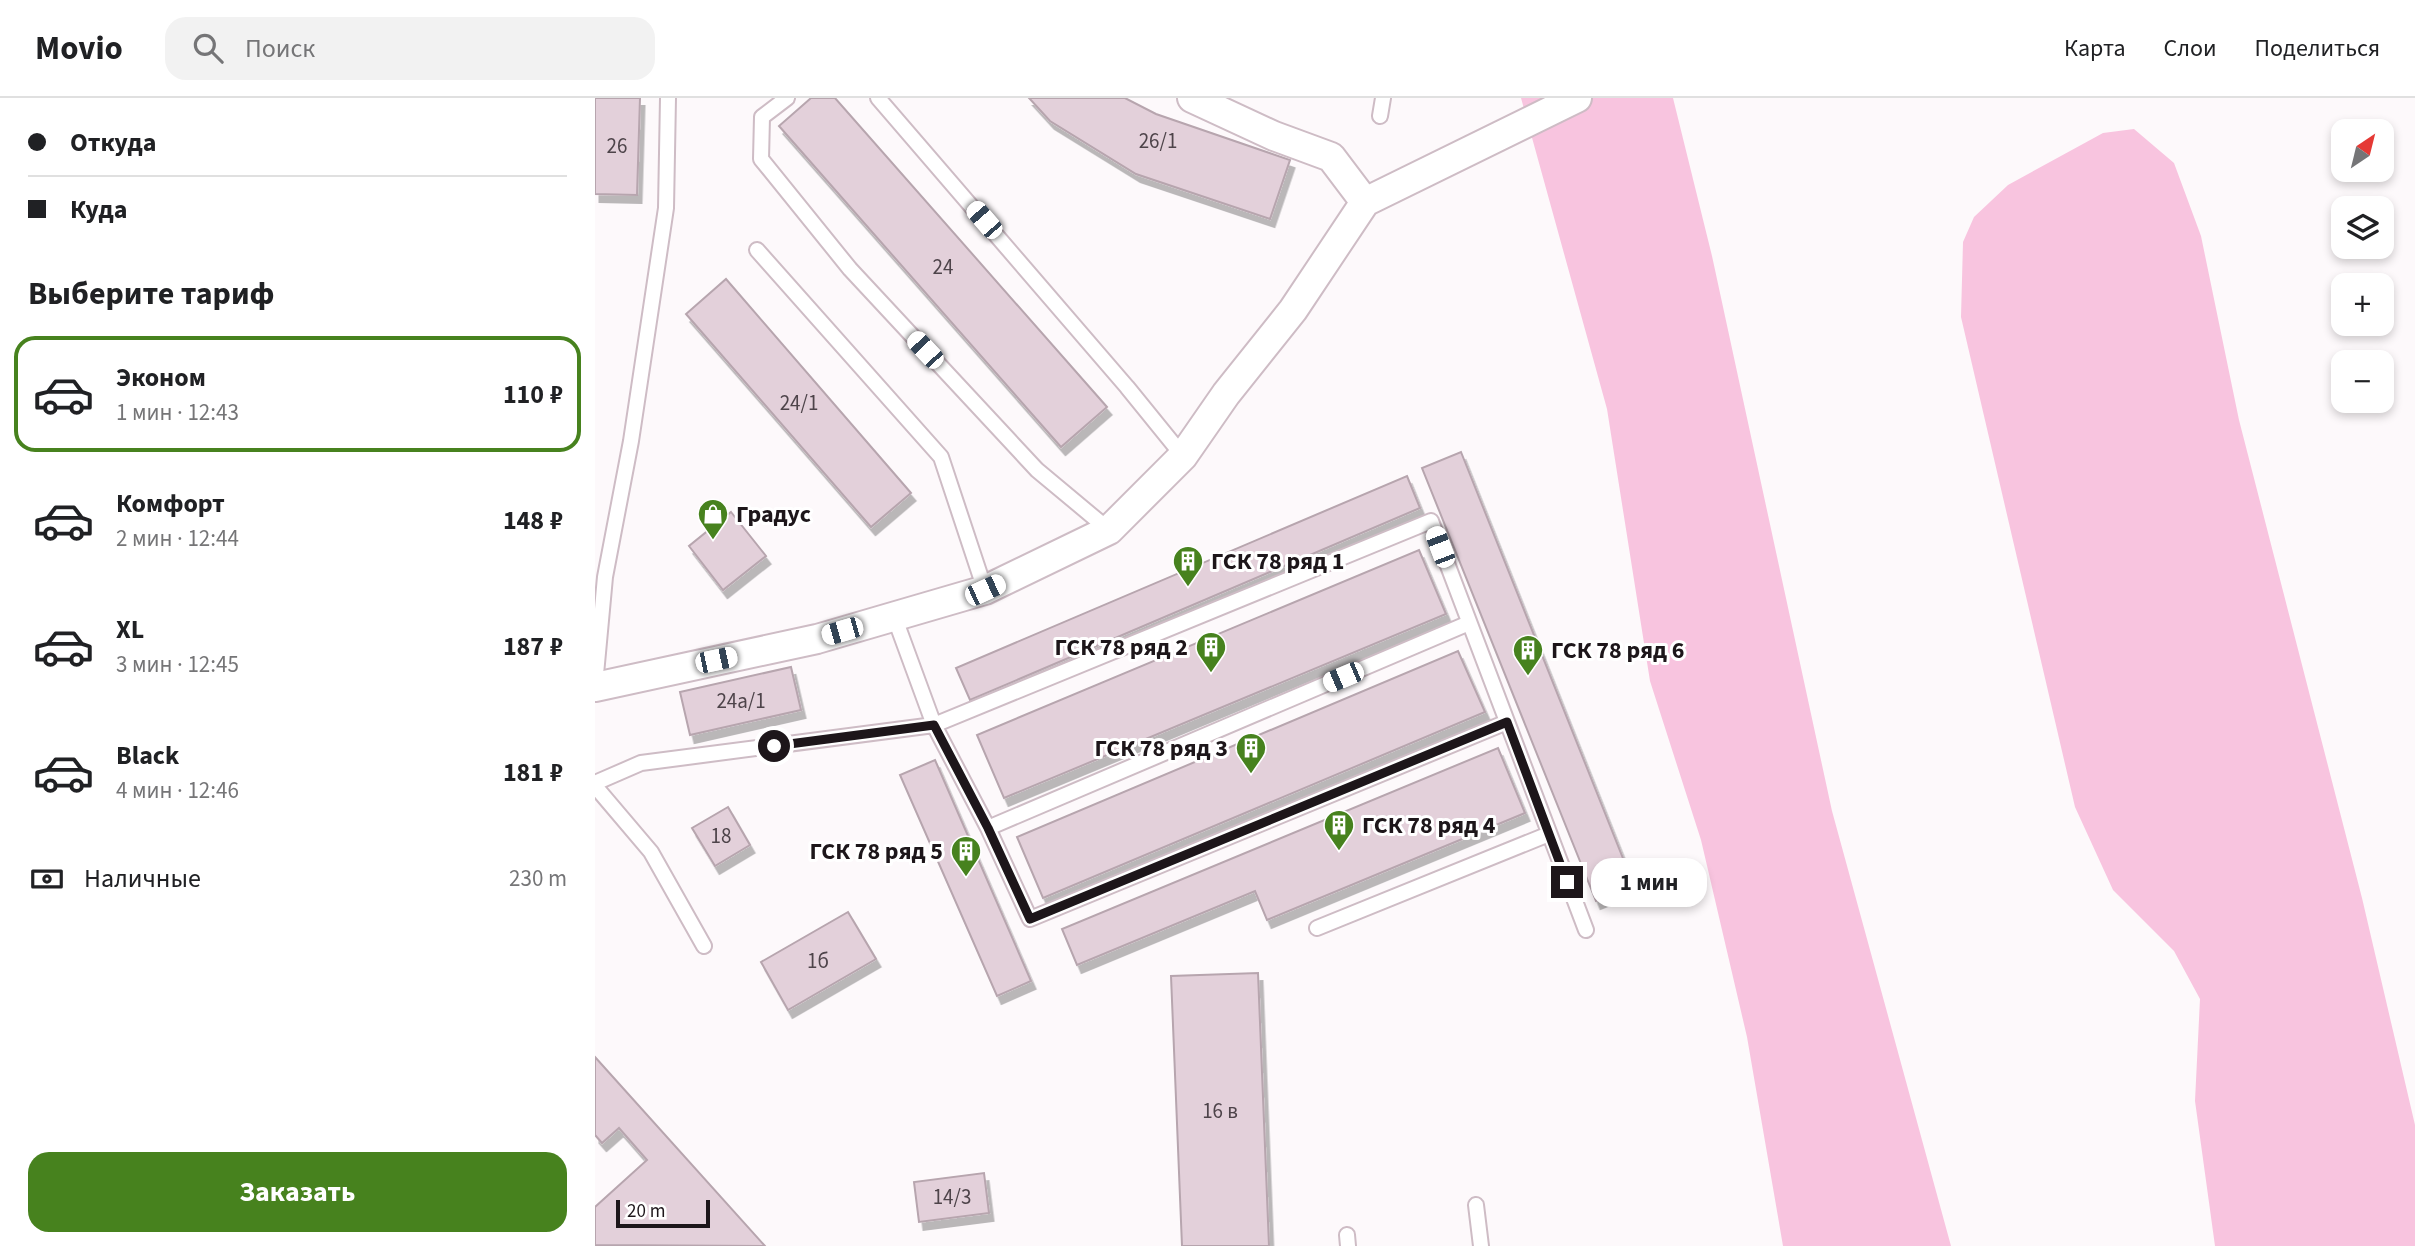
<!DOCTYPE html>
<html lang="ru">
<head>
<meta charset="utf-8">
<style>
	body { margin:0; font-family:"Source Sans 3",sans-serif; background:#f2f2f2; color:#202124; height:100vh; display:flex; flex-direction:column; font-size:26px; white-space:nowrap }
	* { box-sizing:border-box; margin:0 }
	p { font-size:23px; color:#757577 }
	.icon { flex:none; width:38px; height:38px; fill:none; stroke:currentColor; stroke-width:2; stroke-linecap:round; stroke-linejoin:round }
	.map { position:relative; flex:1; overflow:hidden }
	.details { display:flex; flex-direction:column; background:#fff; width:595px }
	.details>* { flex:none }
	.hud { display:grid; align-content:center; height:154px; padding:0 28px; background:#fff }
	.needle { width:46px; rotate:35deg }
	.controls { position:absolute; left:1736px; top:21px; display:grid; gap:14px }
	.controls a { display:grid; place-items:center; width:63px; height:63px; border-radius:14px; background:#fff; box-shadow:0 4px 10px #0003; font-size:35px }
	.scale { position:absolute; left:21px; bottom:18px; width:94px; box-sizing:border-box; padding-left:7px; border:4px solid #1d161a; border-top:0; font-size:19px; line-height:24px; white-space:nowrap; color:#1d161a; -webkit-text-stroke:5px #fff; paint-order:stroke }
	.end { position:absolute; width:32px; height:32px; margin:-16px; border:9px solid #1d161a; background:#fff; box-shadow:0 0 0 4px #fff }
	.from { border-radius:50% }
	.bubble { position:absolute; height:49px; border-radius:21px; background:#fff; box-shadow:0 4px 10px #0003; font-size:23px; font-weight:700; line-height:49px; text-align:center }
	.car { position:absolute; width:21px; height:42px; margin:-21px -10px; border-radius:9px; box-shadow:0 0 5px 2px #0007; background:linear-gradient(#fff 24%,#345 0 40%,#fff 0 76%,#345 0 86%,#fff 0) }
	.hud b { display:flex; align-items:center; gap:24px; height:66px; font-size:26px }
	.hud b+b { border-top:2px solid #e0e0e0 }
	.hud i { width:18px; height:18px; background:#202124 }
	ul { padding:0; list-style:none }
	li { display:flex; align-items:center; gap:21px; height:116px; margin:0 14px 10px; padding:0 14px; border:4px solid transparent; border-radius:21px }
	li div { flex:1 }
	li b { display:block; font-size:26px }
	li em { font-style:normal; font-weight:700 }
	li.selected { border-color:#47821e }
	li>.icon { width:63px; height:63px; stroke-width:1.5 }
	h2 { padding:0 28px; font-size:32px; line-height:84px }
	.pay { display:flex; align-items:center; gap:18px; height:77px; padding:0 28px; font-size:26px }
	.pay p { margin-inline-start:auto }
	.primary-button { display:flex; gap:14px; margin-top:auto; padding:14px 28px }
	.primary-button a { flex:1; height:80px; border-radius:21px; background:#47821e; color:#fff; font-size:28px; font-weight:700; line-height:80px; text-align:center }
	header { display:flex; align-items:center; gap:42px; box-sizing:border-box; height:98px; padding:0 35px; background:#fff; border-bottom:2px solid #e0e0e0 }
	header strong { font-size:33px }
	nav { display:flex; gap:38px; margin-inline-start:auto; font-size:24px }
	.search { width:490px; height:63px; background:#f2f2f2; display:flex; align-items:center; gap:18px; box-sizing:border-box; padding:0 24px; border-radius:21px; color:#757577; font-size:26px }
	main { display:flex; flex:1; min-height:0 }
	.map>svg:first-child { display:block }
	.green { fill:#f8c4df }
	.building { fill:#e3d0da; stroke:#b7a5ae; stroke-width:2; filter:url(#shadow) }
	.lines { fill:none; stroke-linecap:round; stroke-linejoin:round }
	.lane-casing { stroke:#cebcc5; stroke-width:18 }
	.street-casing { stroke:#cebcc5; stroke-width:32 }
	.lane { stroke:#fff; stroke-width:14 }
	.street { stroke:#fff; stroke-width:28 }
	.route { stroke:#1d161a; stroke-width:9 }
	.labels { text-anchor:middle; stroke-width:6; stroke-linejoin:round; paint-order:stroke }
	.number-label { font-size:21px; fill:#4e444a }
	.poi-label { font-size:24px; font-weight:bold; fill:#1d161a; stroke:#fff; text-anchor:start }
</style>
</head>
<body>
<header>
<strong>Movio</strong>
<div class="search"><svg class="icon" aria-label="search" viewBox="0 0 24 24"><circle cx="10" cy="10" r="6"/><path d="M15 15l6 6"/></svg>Поиск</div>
<nav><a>Карта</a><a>Слои</a><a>Поделиться</a></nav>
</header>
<main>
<section class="details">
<div class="hud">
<b><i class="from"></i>Откуда</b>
<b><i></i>Куда</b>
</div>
<h2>Выберите тариф</h2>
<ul>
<li class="selected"><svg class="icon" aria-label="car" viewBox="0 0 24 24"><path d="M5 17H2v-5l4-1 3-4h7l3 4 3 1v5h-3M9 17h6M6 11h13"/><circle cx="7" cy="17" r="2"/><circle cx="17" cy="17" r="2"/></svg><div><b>Эконом</b><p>1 мин · 12:43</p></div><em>110 ₽</em></li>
<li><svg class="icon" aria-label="car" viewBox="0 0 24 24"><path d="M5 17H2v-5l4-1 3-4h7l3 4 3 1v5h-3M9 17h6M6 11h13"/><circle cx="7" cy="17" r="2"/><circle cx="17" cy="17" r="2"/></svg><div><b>Комфорт</b><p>2 мин · 12:44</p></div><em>148 ₽</em></li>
<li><svg class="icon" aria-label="car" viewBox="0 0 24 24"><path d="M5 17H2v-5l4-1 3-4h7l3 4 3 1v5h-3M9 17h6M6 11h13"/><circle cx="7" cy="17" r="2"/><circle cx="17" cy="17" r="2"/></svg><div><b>XL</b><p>3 мин · 12:45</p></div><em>187 ₽</em></li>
<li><svg class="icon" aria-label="car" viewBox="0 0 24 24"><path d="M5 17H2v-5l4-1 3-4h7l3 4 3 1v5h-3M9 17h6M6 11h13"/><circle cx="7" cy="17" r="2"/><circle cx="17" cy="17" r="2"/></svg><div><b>Black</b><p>4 мин · 12:46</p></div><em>181 ₽</em></li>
</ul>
<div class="pay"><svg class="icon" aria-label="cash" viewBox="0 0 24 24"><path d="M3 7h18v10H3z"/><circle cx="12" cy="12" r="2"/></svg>Наличные<p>230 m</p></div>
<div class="primary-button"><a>Заказать</a></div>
</section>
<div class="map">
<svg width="1820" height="1148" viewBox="0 0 1820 1148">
	<defs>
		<filter id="shadow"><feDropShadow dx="4.5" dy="8" stdDeviation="0" flood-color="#0004"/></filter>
	</defs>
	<rect width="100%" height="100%" fill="#fdf9fb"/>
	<path class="green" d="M926,0H1078L1117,158L1237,713L1356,1148H1188L1152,939L1106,742L1055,583L1012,311Z
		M1539,31L1579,65L1606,138L1644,322L1767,800L1820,1027V1148H1620L1600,1003L1605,901L1579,853L1518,792L1480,709L1366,219L1368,144L1379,119L1413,87L1508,35Z"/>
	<path class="building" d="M0,0H45L42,97L0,96Z
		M216,0H240L512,309L466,349L184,28Z
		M434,0H530L561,16L695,62L675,121L541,76L455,23Z
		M131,181L316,395L276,429L91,216Z
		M866,354L1039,788L1001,803L827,370Z
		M812,378L825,410L375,602L361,570Z
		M136,414L171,458L128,492L94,448Z
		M824,452L851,516L409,700L382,637Z
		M863,553L890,614L448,800L422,739Z
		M196,569L206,612L95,637L85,594Z
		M903,650L930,715L672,822L660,793L482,867L467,831Z
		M340,662L436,883L402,898L305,677Z
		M133,709L155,747L120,768L97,730Z
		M253,814L281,861L193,912L166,864Z
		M663,875L674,1148H587L576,878Z
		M0,959L170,1148L0,1147V1109L52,1062L24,1030L7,1045L0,1037Z
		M389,1075L394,1115L324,1124L319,1084Z"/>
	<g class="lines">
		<g class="lane-casing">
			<path id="lane" d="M192,0L167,19L166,61L255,171L442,372L514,432
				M283,0L532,289L588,358
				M785,18L788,0
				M162,152L346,359L390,492
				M0,587L10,479L36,343L71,110L73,0
				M912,624L435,821L393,730L339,627L836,423L991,832
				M0,685L46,665L339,627L299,518
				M0,688L56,754L109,848
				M393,730L874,525
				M722,830L954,736
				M881,1107L886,1148
				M752,1137L753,1148"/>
		</g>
		<g class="street-casing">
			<path id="street" d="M597,0L679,38L736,59L770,104
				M0,589L222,541L390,492L514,432L588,358L631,296L698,212L770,104L982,0"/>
		</g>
		<use href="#lane" class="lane"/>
		<use href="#street" class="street"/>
	</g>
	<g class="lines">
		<path class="route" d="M179,648L339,627L393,730L435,821L912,624L972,784"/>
	</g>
	<defs>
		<g id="shop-pin" transform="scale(1.575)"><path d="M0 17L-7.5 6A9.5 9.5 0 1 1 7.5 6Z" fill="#47821e" stroke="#fff"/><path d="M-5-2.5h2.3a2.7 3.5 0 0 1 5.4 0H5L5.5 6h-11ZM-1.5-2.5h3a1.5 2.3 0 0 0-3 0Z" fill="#fff"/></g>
		<g id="building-pin" transform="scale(1.575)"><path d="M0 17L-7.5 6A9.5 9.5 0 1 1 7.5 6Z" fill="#47821e" stroke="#fff"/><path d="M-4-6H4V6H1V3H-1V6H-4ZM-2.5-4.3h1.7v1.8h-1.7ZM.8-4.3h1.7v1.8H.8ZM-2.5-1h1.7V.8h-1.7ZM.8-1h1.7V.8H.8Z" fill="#fff"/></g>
	</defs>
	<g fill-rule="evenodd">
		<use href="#shop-pin" x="118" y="416"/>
		<use href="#building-pin" x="593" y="463"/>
		<use href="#building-pin" x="616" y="549"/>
		<use href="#building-pin" x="933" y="552"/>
		<use href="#building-pin" x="656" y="650"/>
		<use href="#building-pin" x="744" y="727"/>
		<use href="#building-pin" x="371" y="753"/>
	</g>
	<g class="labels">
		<g class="number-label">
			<text x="563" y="50">26/1</text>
			<text x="22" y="55">26</text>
			<text x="348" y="176">24</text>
			<text x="204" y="312">24/1</text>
			<text x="146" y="610">24а/1</text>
			<text x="126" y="745">18</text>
			<text x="223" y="870">1б</text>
			<text x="625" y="1020">16 в</text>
			<text x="357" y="1106">14/3</text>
		</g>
		<g class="poi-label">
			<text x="141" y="424">Градус</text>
			<text x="616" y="471">ГСК 78 ряд 1</text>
			<text x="593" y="557" text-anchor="end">ГСК 78 ряд 2</text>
			<text x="956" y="560">ГСК 78 ряд 6</text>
			<text x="633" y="658" text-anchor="end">ГСК 78 ряд 3</text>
			<text x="767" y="735">ГСК 78 ряд 4</text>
			<text x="348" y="761" text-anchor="end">ГСК 78 ряд 5</text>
		</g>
	</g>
</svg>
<div class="controls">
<a><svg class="needle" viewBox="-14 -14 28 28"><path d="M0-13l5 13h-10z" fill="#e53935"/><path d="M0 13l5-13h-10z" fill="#757577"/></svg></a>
<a><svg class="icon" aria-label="layers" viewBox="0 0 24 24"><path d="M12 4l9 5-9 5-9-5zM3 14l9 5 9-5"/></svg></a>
<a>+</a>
<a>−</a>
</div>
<div class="scale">20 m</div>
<i class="end from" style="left:179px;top:648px"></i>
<i class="end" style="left:972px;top:784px"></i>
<div class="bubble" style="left:996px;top:760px;width:116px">1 мин</div>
<i class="car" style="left:389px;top:122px;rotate:319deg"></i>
<i class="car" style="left:330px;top:252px;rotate:317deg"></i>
<i class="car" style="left:845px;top:449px;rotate:339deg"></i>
<i class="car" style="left:390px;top:492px;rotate:65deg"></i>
<i class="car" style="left:247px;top:533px;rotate:254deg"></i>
<i class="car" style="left:121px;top:562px;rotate:78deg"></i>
<i class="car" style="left:748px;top:579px;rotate:247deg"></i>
</div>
</main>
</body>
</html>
